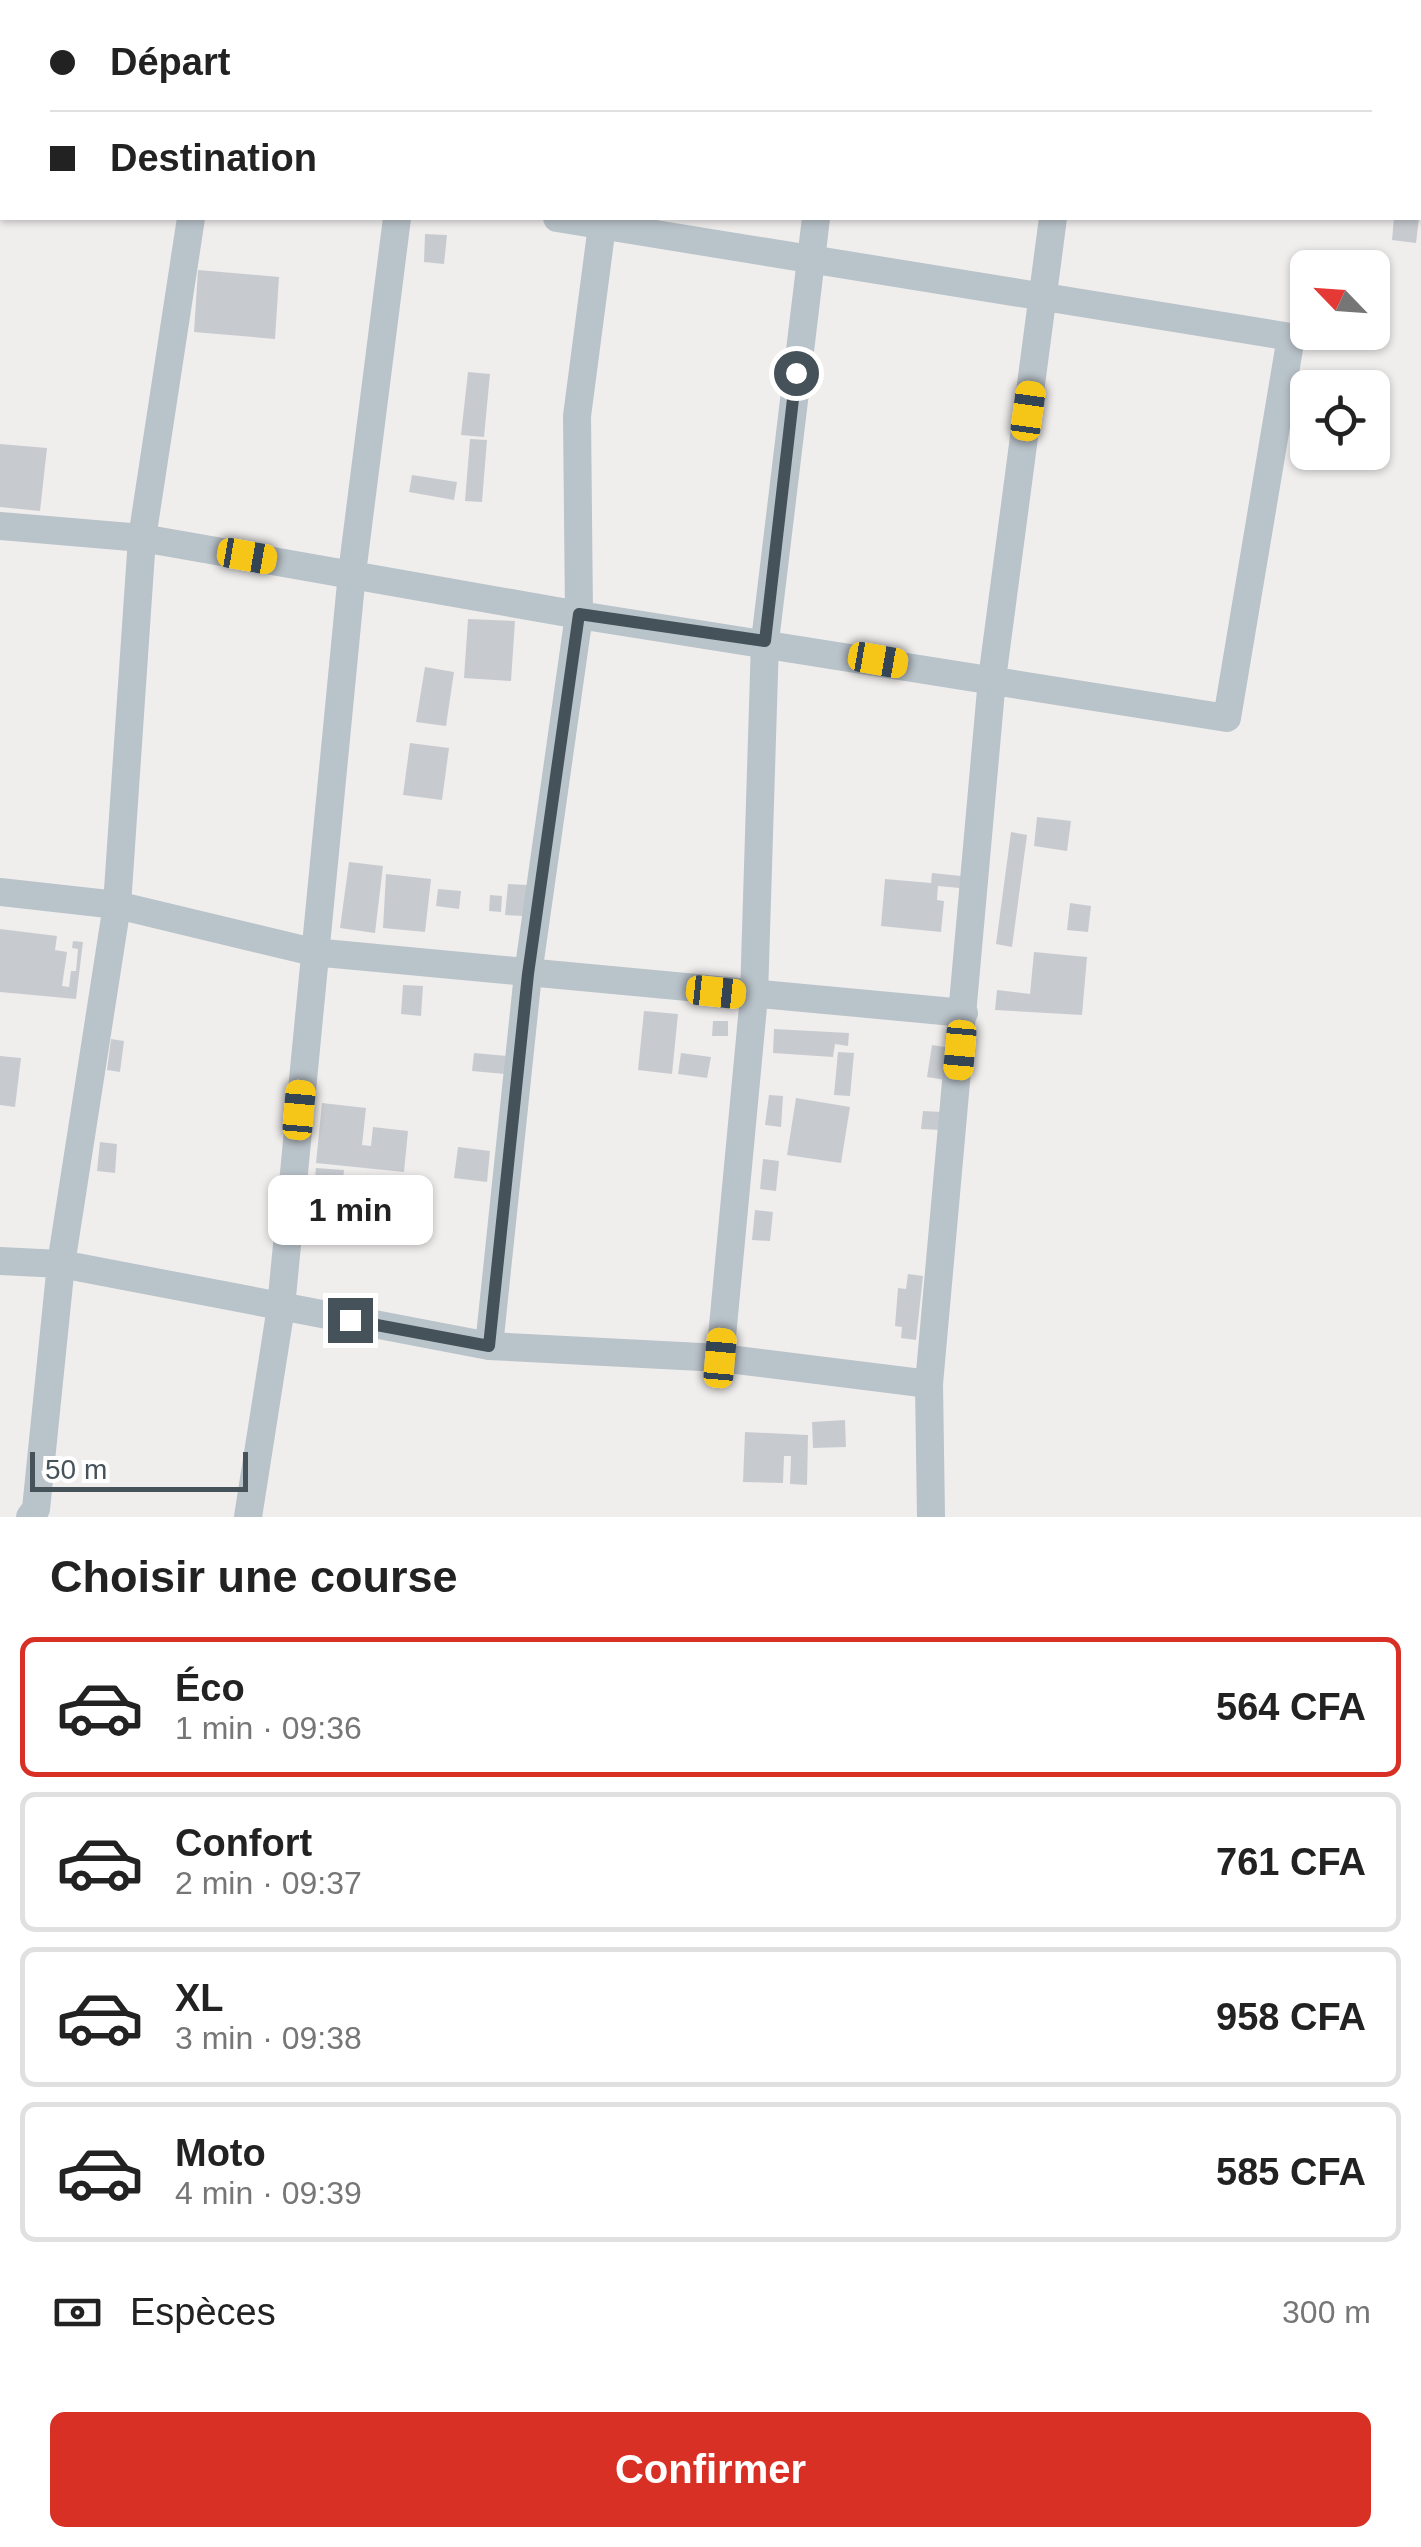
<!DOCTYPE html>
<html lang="fr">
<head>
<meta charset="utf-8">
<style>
	body { margin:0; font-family:Helvetica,sans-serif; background:#f6f6f6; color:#222; height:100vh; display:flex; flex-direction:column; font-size:38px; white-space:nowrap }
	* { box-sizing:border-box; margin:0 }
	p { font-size:32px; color:#767676 }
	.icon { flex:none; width:55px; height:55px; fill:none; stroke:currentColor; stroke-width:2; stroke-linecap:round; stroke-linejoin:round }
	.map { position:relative; height:1517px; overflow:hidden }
	.panel { display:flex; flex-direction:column; background:#fff; flex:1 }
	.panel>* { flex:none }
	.banner { position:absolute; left:0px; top:0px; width:1422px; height:220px; box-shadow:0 2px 8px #0004; display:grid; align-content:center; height:220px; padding:0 50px; background:#fff }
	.needle { width:65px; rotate:295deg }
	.tools { position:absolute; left:1290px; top:250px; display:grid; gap:20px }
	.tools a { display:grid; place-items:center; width:100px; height:100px; border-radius:15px; background:#fff; box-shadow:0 2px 8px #0004; font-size:50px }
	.scale { position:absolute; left:30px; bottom:25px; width:218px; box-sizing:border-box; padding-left:10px; border:5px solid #46525a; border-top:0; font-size:28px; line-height:35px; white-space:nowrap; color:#46525a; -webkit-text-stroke:8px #fff; paint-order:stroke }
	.end { position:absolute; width:45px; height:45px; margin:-22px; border:12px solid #46525a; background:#fff; box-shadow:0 0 0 5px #fff }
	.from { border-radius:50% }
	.bubble { position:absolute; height:70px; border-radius:15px; background:#fff; box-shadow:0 2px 8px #0004; font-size:32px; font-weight:700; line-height:70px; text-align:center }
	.car { position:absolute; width:30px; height:60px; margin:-30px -15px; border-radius:12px; box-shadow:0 0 8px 2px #0007; background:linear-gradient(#f5c518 24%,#345 0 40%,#f5c518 0 76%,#345 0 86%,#f5c518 0) }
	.banner b { display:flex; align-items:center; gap:35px; height:95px; font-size:38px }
	.banner b+b { border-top:2px solid #e0e0e0 }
	.banner i { width:25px; height:25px; background:#222 }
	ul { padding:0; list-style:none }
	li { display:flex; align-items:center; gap:30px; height:140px; margin:0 20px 15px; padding:0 30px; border:5px solid #e0e0e0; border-radius:15px }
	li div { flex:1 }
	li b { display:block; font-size:38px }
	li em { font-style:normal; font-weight:700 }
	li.selected { border-color:#d93025 }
	li>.icon { width:90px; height:90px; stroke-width:1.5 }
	h2 { padding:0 50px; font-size:45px; line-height:120px }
	.pay { display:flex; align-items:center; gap:25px; height:110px; padding:0 50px; font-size:38px }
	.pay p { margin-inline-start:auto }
	.primary-button { display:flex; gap:20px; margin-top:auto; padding:20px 50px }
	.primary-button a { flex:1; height:115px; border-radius:15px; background:#d93025; color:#fff; font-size:40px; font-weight:700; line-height:115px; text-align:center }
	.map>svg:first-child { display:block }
	.building { fill:#c7cbd0 }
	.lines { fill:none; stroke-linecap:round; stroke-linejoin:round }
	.minor { stroke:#b9c3ca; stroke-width:28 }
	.route { stroke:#46525a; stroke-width:12 }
</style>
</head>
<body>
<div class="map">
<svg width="1421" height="1517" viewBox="0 0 1421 1517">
	<rect width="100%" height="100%" fill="#f0eded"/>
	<path class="building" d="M1394,218H1419L1416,243L1392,240Z
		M425,234L447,235L444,264L424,262Z
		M198,270L279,277L275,339L194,332Z
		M468,372L490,374L484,437L461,435Z
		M470,439L487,440L482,502L465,501Z
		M0,444L47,448L40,511L0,507Z
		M412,475L457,482L454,500L409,492Z
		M468,619L515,621L511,681L464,678Z
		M425,667L454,672L446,726L416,722Z
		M410,743L449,748L442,800L403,795Z
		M1037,817L1071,821L1067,851L1034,846Z
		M1011,832L1027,835L1012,947L996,944Z
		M349,862L383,866L375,933L340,928Z
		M932,873L961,876L960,888L938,886L937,900L944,901L941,932L881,926L885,879L931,883Z
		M386,874L431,879L425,932L383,928Z
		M508,884L527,885L524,916L505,915Z
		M438,889L461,891L459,909L436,906Z
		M490,895L502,896L501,912L489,911Z
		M1070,903L1091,906L1088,932L1067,930Z
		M0,929L57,936L55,950L67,952L62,986L69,987L71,971H76L78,949L72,948L73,941L83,942L76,999L0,992Z
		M1034,952L1087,957L1082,1015L995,1010L997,990L1030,994Z
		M403,985L423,986L421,1016L401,1014Z
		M644,1011L678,1014L672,1074L638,1070Z
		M713,1021H728V1036H712Z
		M774,1029L849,1033L848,1046L835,1044L833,1057L773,1053Z
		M111,1039L124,1041L120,1072L107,1070Z
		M932,1045L951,1048L945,1080L927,1077Z
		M838,1052L854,1053L850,1096L834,1095Z
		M474,1053L507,1056L505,1074L472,1071Z
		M681,1053L711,1057L707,1078L678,1074Z
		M0,1056L21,1058L15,1107L0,1105Z
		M769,1095L783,1096L781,1127L765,1125Z
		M796,1098L850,1107L841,1163L787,1155Z
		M322,1103L366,1108L362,1145L371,1146L373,1127L408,1131L404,1172L316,1163Z
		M923,1111L942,1112L941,1130L921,1129Z
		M100,1142L117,1144L115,1173L97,1171Z
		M458,1147L490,1151L487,1182L454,1178Z
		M763,1159L779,1161L776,1191L760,1189Z
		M316,1168L344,1170L338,1228L310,1225Z
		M755,1210L773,1212L770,1241L752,1240Z
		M401,1212L428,1214L425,1244L398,1241Z
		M908,1274L923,1276L916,1340L901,1338L902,1327L895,1326L898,1288L906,1289Z
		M845,1420L846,1447L813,1448L812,1422Z
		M745,1432L808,1435L807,1485L790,1484L791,1456H784L783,1483L743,1482Z"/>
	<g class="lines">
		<path class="minor" d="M209,2V0
			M422,2V0
			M637,2L638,0
			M855,2L856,0
			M1077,2V0
			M0,121H2
			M0,526L142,538L579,615L1227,718L1291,337L557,218
			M0,892L117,905L313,952L964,1013
			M0,1261L61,1264L489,1346L720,1358L929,1384
			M489,1346L528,974L579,615L577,416L603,218
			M720,1358L754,996L765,641L816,218
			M30,1517L36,1509L61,1264L117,905L142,538L191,218
			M248,1517L281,1307L352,573L397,218
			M931,1517L929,1384L992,679L1053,218"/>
	</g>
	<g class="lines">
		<path class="route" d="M350,1320L489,1346L528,974L579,614L765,641L796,373"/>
	</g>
</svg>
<div class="tools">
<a><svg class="needle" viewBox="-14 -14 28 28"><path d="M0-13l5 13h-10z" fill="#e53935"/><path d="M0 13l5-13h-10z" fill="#767676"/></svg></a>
<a><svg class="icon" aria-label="locate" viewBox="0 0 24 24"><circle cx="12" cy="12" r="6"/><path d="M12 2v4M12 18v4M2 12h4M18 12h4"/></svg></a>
</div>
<div class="scale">50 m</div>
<i class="end from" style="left:796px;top:373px"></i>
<i class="end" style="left:350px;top:1320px"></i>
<div class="bubble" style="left:268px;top:1175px;width:165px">1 min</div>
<i class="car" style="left:1028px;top:411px;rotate:8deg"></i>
<i class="car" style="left:247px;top:556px;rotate:100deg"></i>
<i class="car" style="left:878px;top:660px;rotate:100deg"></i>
<i class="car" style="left:716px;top:992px;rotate:96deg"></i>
<i class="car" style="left:960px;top:1050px;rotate:185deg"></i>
<i class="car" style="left:299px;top:1110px;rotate:5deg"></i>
<i class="car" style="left:720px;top:1358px;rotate:5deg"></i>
<div class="banner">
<b><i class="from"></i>Départ</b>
<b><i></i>Destination</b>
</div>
</div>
<section class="panel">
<h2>Choisir une course</h2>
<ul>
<li class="selected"><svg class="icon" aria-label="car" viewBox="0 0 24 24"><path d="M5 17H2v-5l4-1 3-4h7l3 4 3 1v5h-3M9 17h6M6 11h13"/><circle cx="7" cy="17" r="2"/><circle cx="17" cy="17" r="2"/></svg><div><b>Éco</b><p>1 min · 09:36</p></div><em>564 CFA</em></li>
<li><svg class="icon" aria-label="car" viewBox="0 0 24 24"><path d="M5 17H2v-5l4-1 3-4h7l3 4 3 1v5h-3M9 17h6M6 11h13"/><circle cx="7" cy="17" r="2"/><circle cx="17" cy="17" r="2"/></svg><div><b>Confort</b><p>2 min · 09:37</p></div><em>761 CFA</em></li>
<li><svg class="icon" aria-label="car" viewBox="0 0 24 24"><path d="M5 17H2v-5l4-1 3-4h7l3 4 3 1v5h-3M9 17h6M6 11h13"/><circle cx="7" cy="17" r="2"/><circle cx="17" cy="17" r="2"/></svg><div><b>XL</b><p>3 min · 09:38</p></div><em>958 CFA</em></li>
<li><svg class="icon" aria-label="car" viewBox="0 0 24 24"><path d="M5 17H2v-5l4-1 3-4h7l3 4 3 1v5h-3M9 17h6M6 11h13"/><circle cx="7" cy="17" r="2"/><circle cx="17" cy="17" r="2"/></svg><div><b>Moto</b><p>4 min · 09:39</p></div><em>585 CFA</em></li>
</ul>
<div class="pay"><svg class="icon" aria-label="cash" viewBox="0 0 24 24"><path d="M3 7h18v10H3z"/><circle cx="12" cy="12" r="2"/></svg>Espèces<p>300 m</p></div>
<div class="primary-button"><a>Confirmer</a></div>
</section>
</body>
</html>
